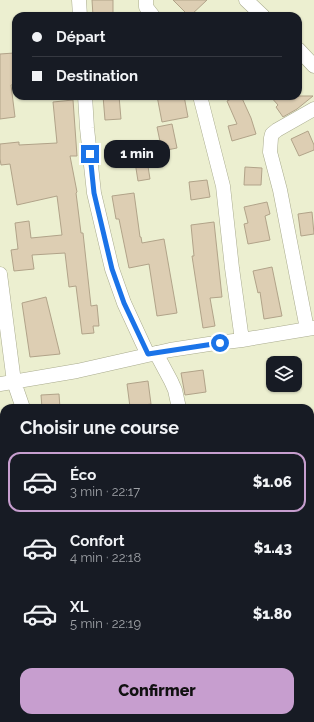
<!DOCTYPE html>
<html lang="fr">
<head>
<meta charset="utf-8">
<style>
	body { margin:0; font-family:Raleway,sans-serif; background:#242831; color:#f1f3f6; height:100vh; display:flex; flex-direction:column; font-size:15px; white-space:nowrap }
	* { box-sizing:border-box; margin:0 }
	p { font-size:13px; color:#9ea1a6 }
	.icon { flex:none; width:22px; height:22px; fill:none; stroke:currentColor; stroke-width:2; stroke-linecap:round; stroke-linejoin:round }
	.map { position:relative; flex:1; overflow:hidden }
	.panel { position:absolute; left:0px; top:404px; width:314px; height:318px; display:flex; flex-direction:column; background:#171b24; border-radius:12px 12px 0 0; box-shadow:0 1px 3px #0004 }
	.panel>* { flex:none }
	.banner { position:absolute; left:12px; top:12px; width:290px; height:88px; border-radius:12px; box-shadow:0 1px 3px #0004; display:grid; align-content:center; height:88px; padding:0 20px; background:#171b24 }
	.controls { position:absolute; left:266px; top:356px; display:grid; gap:8px }
	.controls a { display:grid; place-items:center; width:36px; height:36px; border-radius:8px; background:#171b24; box-shadow:0 1px 3px #0004; font-size:20px }
	.end { position:absolute; width:18px; height:18px; margin:-9px; border:5px solid #1a73e8; background:#fff; box-shadow:0 0 0 2px #fff }
	.from { border-radius:50% }
	.bubble { position:absolute; height:28px; border-radius:12px; background:#171b24; box-shadow:0 1px 3px #0004; font-size:13px; font-weight:800; line-height:28px; text-align:center }
	.banner b { display:flex; align-items:center; gap:14px; height:38px; font-size:15px }
	.banner b+b { border-top:1px solid #363941 }
	.banner i { width:10px; height:10px; background:#f1f3f6 }
	ul { padding:0; list-style:none }
	li { display:flex; align-items:center; gap:12px; height:60px; margin:0 8px 6px; padding:0 12px; border:2px solid transparent; border-radius:12px }
	li div { flex:1 }
	li b { display:block; font-size:15px }
	li em { font-style:normal; font-weight:800 }
	li.active { border-color:#c79ecf }
	li>.icon { width:36px; height:36px; stroke-width:1.5 }
	h2 { padding:0 20px; font-size:18px; line-height:48px }
	.primary-button { display:flex; gap:8px; margin-top:auto; padding:8px 20px }
	.primary-button a { flex:1; height:46px; border-radius:12px; background:#c79ecf; color:#111; font-size:16px; font-weight:800; line-height:46px; text-align:center }
	.map>svg:first-child { display:block }
	.building { fill:#ddceb3; stroke:#b1a389 }
	.lines { fill:none; stroke-linecap:round; stroke-linejoin:round }
	.street-casing { stroke:#a9ab8e; stroke-width:15 }
	.street { stroke:#fff; stroke-width:14 }
	.route { stroke:#1a73e8; stroke-width:5 }
</style>
</head>
<body>
<div class="map">
<svg width="314" height="722" viewBox="0 0 314 722">
	<rect width="100%" height="100%" fill="#ecefd0"/>
	<path class="building" d="M92,0H113V16H93Z
		M173,0H207L190,16H189Z
		M14,53L16,84L11,85L15,117L0,119V54Z
		M103,96H119L121,119L105,120Z
		M157,96H184L188,117L162,122Z
		M237,96H241L251,118L256,134L232,141L228,126L237,124L227,101Z
		M270,96H313L297,109L283,117L276,107L278,105Z
		M73,100L77,156H70L77,192L76,193L81,233H83L91,306L97,305L99,326H93L94,333L82,334L76,286L69,287L65,253L32,255L34,269L14,271L11,250L18,249L15,223L29,221L31,238L62,235L57,196L17,205L10,164L1,165L0,159V144L19,142V145L57,143L53,102Z
		M172,124L177,148L162,151L157,127Z
		M308,131L314,145V150L299,156L291,139Z
		M147,160L150,179L138,181L135,162Z
		M245,167L262,168L261,185H244Z
		M207,180L210,197L191,200L189,182Z
		M134,193L140,237H141L142,243L164,239L177,313L157,316L149,264L129,268L119,219H116L112,196Z
		M267,202L270,214L265,216L270,240L248,244L244,224L248,223L244,207Z
		M312,212L314,234L301,236L298,214Z
		M214,222L222,297L210,298L215,326L203,328L192,256H194L191,225Z
		M272,267L282,316L264,319L260,292L258,293L253,271Z
		M46,297L60,354L30,357L22,303Z
		M203,370L206,392L185,395L181,373Z
		M148,381L151,404L130,407L127,384Z
		M59,394L60,408H42L41,395Z"/>
	<g class="lines">
		<g class="street-casing">
			<path id="street" d="M79,0L80,16
				M146,0V7L153,16
				M246,0L263,16
				M298,49L314,66
				M85,96L87,128L94,193L112,269L124,303L148,355
				M200,96L223,186L232,268L242,340
				M0,274L14,382L23,408
				M307,329L280,190L270,152L271,138L272,134L277,130L314,109
				M156,353L171,381L175,390L179,408
				M0,384L77,371L170,350L209,344L242,340L314,328
				M310,666H314
				M67,718V722
				M209,718V722
				M245,718L246,722"/>
		</g>
		<use href="#street" class="street"/>
	</g>
	<g class="lines">
		<path class="route" d="M90,154L94,193L112,269L124,303L148,354L220,343"/>
	</g>
</svg>
<div class="controls">
<a><svg class="icon" aria-label="layers" viewBox="0 0 24 24"><path d="M12 4l9 5-9 5-9-5zM3 14l9 5 9-5"/></svg></a>
</div>
<i class="end from" style="left:220px;top:343px"></i>
<i class="end" style="left:90px;top:154px"></i>
<div class="bubble" style="left:104px;top:140px;width:66px">1 min</div>
<div class="banner">
<b><i class="from"></i>Départ</b>
<b><i></i>Destination</b>
</div>
<section class="panel">
<h2>Choisir une course</h2>
<ul>
<li class="active"><svg class="icon" aria-label="car" viewBox="0 0 24 24"><path d="M5 17H2v-5l4-1 3-4h7l3 4 3 1v5h-3M9 17h6M6 11h13"/><circle cx="7" cy="17" r="2"/><circle cx="17" cy="17" r="2"/></svg><div><b>Éco</b><p>3 min · 22:17</p></div><em>$1.06</em></li>
<li><svg class="icon" aria-label="car" viewBox="0 0 24 24"><path d="M5 17H2v-5l4-1 3-4h7l3 4 3 1v5h-3M9 17h6M6 11h13"/><circle cx="7" cy="17" r="2"/><circle cx="17" cy="17" r="2"/></svg><div><b>Confort</b><p>4 min · 22:18</p></div><em>$1.43</em></li>
<li><svg class="icon" aria-label="car" viewBox="0 0 24 24"><path d="M5 17H2v-5l4-1 3-4h7l3 4 3 1v5h-3M9 17h6M6 11h13"/><circle cx="7" cy="17" r="2"/><circle cx="17" cy="17" r="2"/></svg><div><b>XL</b><p>5 min · 22:19</p></div><em>$1.80</em></li>
</ul>
<div class="primary-button"><a>Confirmer</a></div>
</section>
</div>
</body>
</html>
